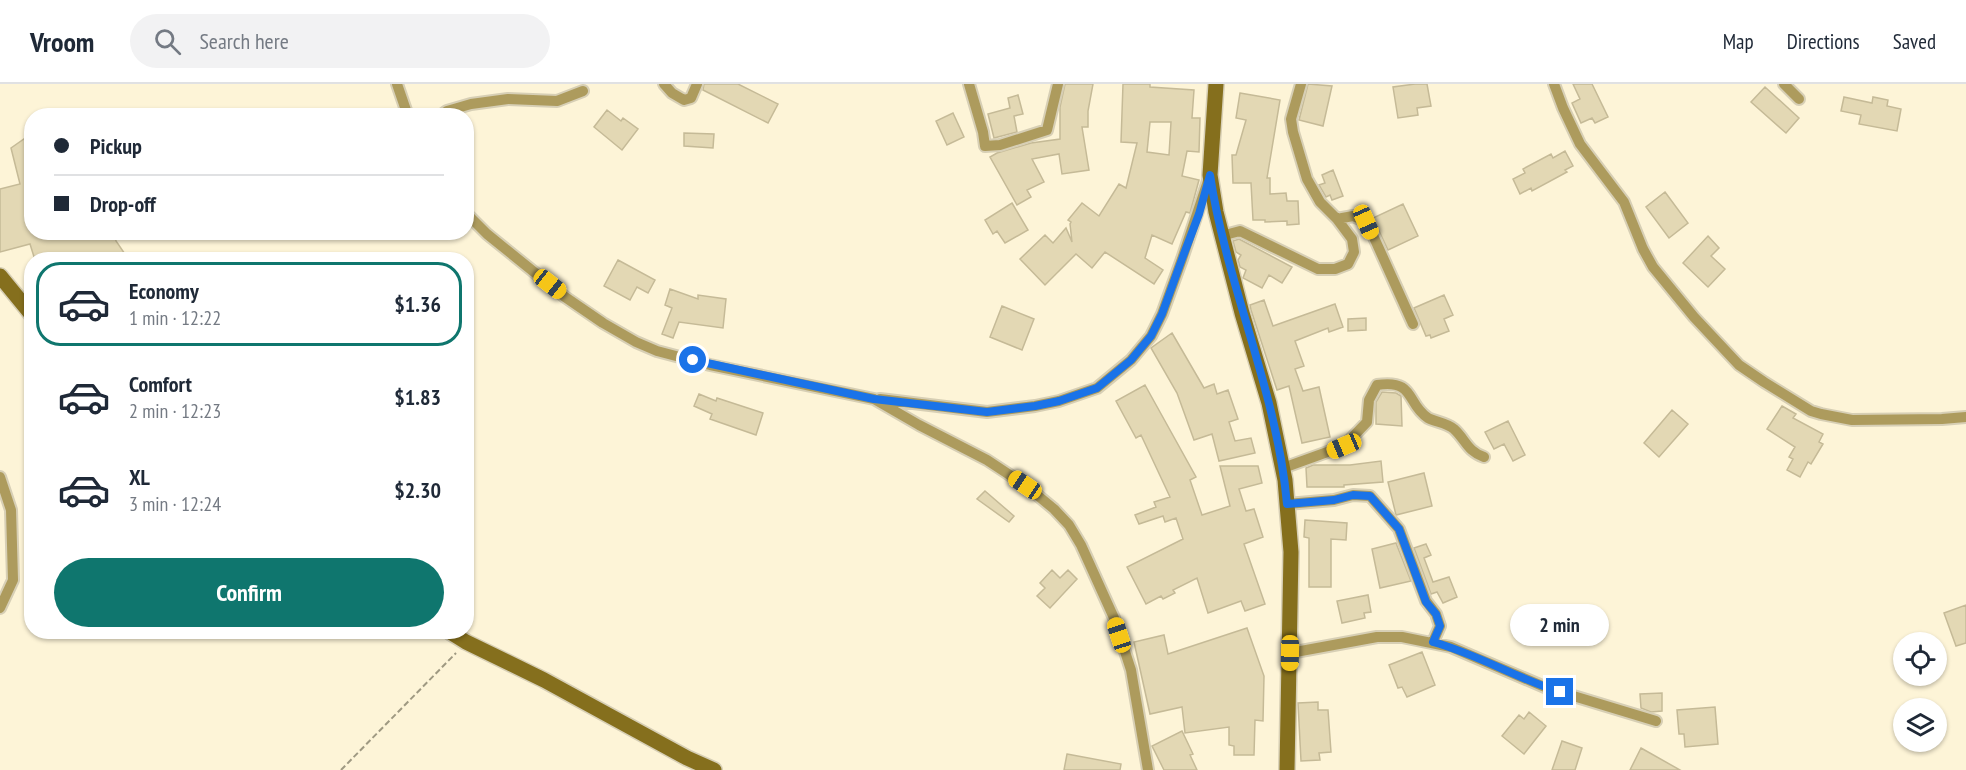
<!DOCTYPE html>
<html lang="en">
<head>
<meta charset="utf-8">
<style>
	body { margin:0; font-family:"PT Sans Narrow",sans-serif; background:#f2f2f3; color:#1f2937; height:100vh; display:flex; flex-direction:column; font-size:22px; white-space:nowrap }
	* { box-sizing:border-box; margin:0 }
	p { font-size:20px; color:#747a83 }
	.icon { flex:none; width:33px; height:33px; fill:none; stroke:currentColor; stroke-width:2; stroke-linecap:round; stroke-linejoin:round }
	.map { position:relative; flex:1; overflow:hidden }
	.drawer { position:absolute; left:24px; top:168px; width:450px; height:387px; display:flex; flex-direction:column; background:#fff; border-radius:24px; box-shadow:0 2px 4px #0004 }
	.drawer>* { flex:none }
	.guide { position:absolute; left:24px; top:24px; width:450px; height:132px; border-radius:24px; box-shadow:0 2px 4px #0004; display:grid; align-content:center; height:132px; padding:0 30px; background:#fff }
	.controls { position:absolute; left:1893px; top:548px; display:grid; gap:12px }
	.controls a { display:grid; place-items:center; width:54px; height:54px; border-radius:50%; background:#fff; box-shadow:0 2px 4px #0004; font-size:30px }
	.end { position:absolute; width:27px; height:27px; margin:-14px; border:8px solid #1a73e8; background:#fff; box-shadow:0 0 0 3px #fff }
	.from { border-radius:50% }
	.bubble { position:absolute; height:42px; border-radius:21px; background:#fff; box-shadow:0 2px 4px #0004; font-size:20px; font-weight:700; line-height:42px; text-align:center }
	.car { position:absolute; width:18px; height:36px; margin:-18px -9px; border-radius:8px; box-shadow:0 0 4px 2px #0007; background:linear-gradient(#f5c518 24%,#345 0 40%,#f5c518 0 76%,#345 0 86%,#f5c518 0) }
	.guide b { display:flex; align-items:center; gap:21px; height:57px; font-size:22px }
	.guide b+b { border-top:2px solid #e0e1e3 }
	.guide i { width:15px; height:15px; background:#1f2937 }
	ul { padding:10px 0 0; list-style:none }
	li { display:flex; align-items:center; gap:18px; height:84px; margin:0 12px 9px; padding:0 18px; border:3px solid transparent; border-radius:24px }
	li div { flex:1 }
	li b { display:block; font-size:22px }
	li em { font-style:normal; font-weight:700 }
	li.selected { border-color:#0f766e }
	li>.icon { width:54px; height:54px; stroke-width:1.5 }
	.action { display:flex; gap:12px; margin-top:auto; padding:12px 30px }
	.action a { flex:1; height:69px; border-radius:36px; background:#0f766e; color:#fff; font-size:24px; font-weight:700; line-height:69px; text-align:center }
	header { display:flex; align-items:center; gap:36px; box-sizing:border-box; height:84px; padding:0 30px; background:#fff; border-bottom:2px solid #e0e1e3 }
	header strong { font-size:28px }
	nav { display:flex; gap:33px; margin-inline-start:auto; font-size:21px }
	.search { width:420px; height:54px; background:#f2f2f3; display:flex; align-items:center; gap:15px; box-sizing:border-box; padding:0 21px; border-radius:33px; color:#747a83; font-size:22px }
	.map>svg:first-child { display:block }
	.building { fill:#e3d8b4; stroke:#c5ba97; stroke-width:1.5; fill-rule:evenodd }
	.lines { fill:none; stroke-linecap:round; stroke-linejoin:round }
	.street-casing { stroke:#d7cfb5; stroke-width:14 }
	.secondary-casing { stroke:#d7cfb5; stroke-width:18 }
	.path { stroke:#9f9982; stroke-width:2; stroke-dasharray:6 3; stroke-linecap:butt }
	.street { stroke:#ad9b5d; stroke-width:10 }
	.secondary { stroke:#856f1d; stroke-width:15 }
	.route { stroke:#1a73e8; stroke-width:8 }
</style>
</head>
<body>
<header>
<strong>Vroom</strong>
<div class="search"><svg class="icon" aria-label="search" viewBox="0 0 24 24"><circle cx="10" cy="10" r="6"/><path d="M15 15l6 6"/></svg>Search here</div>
<nav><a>Map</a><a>Directions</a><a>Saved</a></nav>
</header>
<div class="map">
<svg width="1966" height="686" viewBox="0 0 1966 686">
	<rect width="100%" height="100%" fill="#fdf4d7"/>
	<path class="building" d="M704,0H738L778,20L768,39L703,6Z
		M1065,0H1093L1088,27V43H1082L1089,86L1062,90L1059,70L1032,75L1044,98L1027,106L1031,113L1017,121L990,73L997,69L1031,59L1060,55V23Z
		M1123,0H1150V3L1194,6L1192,34H1200L1199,68L1187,67L1182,92L1199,96L1190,129L1186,128L1172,160L1152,151L1145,174L1163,186L1154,200L1105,168L1092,184L1076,170L1045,201L1020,175L1045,151L1053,159L1066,144L1072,158L1070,140L1071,138L1068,136L1082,119L1099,132L1119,100L1126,104L1137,59L1121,58ZM1150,38H1171L1169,71L1147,68Z
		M1308,0L1332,2L1323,42L1299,36Z
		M1415,0H1427L1431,22L1417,24L1418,31L1398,34L1393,3Z
		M1573,0H1592L1608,33L1595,39L1592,34L1581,39L1572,19L1580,15Z
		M1765,3L1799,34L1786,49L1751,18Z
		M1240,9L1280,16L1267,94H1270V110L1286,109L1287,117H1298L1299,140L1287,141V137L1265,138V136H1253L1251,99H1233L1232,71H1236L1246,36L1236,34Z
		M1018,11L1023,30L1014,32L1017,48L994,54L988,30L1010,24L1008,14Z
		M1844,13L1872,19L1873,13L1888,16L1887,22L1901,25L1897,47L1859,40L1861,31L1841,27Z
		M607,26L621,37L623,34L638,45L622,66L594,43Z
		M953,29L964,53L947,61L936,37Z
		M684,49L714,50L713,64L684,62Z
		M32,52V148H114L116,157L129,176H35L30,160L0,168V105L20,100L11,64L24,55Z
		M1565,67L1573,82L1565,86L1567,88L1532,107L1531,104L1520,110L1513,95L1525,89L1523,85L1551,70L1553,74Z
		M1333,86L1343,112L1332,116L1330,111L1326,113L1319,101L1325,99L1322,91Z
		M1665,108L1688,139L1669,154L1646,123Z
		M1012,119L1028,146L1005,159L997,147L993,150L985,136Z
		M1403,120L1418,152L1388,166L1373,134Z
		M1708,152L1719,164L1711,172L1725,185L1708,203L1683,179Z
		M1239,155L1292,183L1282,199L1269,191L1262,204L1243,194L1246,186L1240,183L1238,176L1241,171L1236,168L1233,157Z
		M618,176L655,196L648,209L637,203L630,216L604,202Z
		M670,205L698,215V211L726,215L723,244L679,238L673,254L662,250L672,224L665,221Z
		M1444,211L1453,231L1444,235L1449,247L1431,254L1430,251L1426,252L1414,224Z
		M1264,216L1273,242L1335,220L1343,243L1329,248L1328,244L1295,257L1304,282L1295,285L1303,307L1319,303L1330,353L1302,359L1289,302L1277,306L1251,226L1250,221Z
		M1002,222L1034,235L1022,266L990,253Z
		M1366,234V246L1348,247V235Z
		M1172,249L1204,304L1214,300L1217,310L1228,306L1238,335L1229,338L1235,357L1251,354L1255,369L1219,377L1212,350L1194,356L1177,309L1151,264Z
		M1145,301L1196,393L1190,396L1202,431L1230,422L1220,382H1258L1262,399L1239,405L1246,427L1254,425L1263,453L1244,460L1265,520L1245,527L1241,517L1208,529L1197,494L1173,506L1175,509L1163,515L1161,512L1146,520L1127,483L1183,455L1176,434L1165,438L1163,432L1139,440L1135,431L1156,423L1154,418L1170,413L1141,351L1136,354L1116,317Z
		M1382,308L1396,309L1401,312L1402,342L1376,340V318Z
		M699,310L716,317L717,314L763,329L756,351L710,335L712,330L694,322Z
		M1782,322L1796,330L1793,334L1823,350L1819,358L1823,360L1811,380L1808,378L1800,393L1787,386L1793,375L1789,373L1795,363L1767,345Z
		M1672,326L1688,340L1659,373L1644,359Z
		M1508,337L1525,371L1513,377L1504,360L1494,365L1485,348Z
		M1381,377L1383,398L1344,401V403H1307L1306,384L1313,381H1350Z
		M1424,389L1432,422L1396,431L1388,398Z
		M985,407L1014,432L1009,438L977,415Z
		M1305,436L1347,439L1346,456L1331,455V503H1309V454L1304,453Z
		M1396,459L1411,497L1380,504L1372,465Z
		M1426,460L1431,471L1424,474L1433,498L1449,493L1457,513L1443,519L1437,508L1431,510L1414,464Z
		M1052,486L1060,494L1068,486L1077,495L1050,524L1037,512L1045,504L1040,499Z
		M1368,511L1371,528L1364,529L1365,534L1342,539L1337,517Z
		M1966,521V559L1956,562L1944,529Z
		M1247,544L1264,592L1263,637L1255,636L1254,671H1234V662L1229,661V643L1185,649L1182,623L1150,630L1134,558L1164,551L1168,570Z
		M1422,568L1435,601L1407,613L1402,603L1398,604L1389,581Z
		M1662,609V627L1651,628L1641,624L1640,610Z
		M1318,618V626H1328L1331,668L1319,669L1320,676L1301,677L1298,619Z
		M1715,623L1718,660L1685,663L1684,650H1679L1677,626Z
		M1529,628L1546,642L1524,670L1502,652L1519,631L1524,635Z
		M1182,647L1193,670L1190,671L1197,686H1164L1152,662Z
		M1562,657L1582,664L1575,686H1552Z
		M1641,664L1680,686H1630Z
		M1067,670L1121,680L1120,686H1064Z"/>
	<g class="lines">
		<g class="street-casing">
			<path id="street" d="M397,0L408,32
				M664,0L672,9L684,16L691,14L697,0
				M969,0L983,48L985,62L1000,61L1047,46L1058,0
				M1554,0L1563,24L1580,60L1624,118L1643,165L1653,183L1694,233L1739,281L1764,298L1811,327L1821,330L1852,336L1942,335L1966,333
				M1784,0L1799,15
				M440,32L447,27L471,20L508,15L557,17L583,7
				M466,129L487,150L565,213L603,239L636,258L657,267L710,281L874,315L919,341L987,376L1025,401L1054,425L1069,441L1081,461L1114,534L1131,586L1148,686
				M1337,135L1353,132L1367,138L1413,240
				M1221,152L1240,147L1318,185H1335L1348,180L1354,168L1352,155L1337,135L1320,118L1307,95L1293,48L1291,35L1301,0
				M880,315L987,328L1035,322L1059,317L1097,304L1131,276L1151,252L1162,230L1182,175L1209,94
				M1283,384L1344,362L1367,338L1369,316L1377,301C1416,295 1406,320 1428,334C1436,338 1447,339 1454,345C1466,356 1467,367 1484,373
				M0,393L11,426L13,496L0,524
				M1287,420L1334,416L1353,411L1370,412L1399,445L1426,517L1436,530L1440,542L1433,558
				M1290,569L1377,553H1402L1451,563L1547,604L1656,637"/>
		</g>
		<g class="secondary-casing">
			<path id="secondary" d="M1216,0L1210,91L1216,128L1242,229L1269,319L1285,396L1291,468L1287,686
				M0,192L32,231
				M450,548L466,558L544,596L687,674L714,686"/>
		</g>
		<path class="path" d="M341,686L456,569"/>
		<use href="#street" class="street"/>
		<use href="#secondary" class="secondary"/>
	</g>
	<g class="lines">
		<path class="route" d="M693,276L874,315L987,328L1035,322L1059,317L1097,304L1131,276L1151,252L1162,230L1182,175L1199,130L1210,91C1227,203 1277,307 1287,420L1334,416L1353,411L1370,412L1399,445L1426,518L1436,530L1440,542L1433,558C1477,570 1516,594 1560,608"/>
	</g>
</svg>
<div class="controls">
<a><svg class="icon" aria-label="locate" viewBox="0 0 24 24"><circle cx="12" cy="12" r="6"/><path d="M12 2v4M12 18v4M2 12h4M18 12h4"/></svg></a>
<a><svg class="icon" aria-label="layers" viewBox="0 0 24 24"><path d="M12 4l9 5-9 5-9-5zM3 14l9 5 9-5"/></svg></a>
</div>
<i class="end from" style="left:693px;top:276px"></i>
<i class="end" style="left:1560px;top:608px"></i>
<div class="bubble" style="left:1510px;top:520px;width:99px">2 min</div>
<i class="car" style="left:1366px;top:138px;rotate:156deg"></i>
<i class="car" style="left:550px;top:200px;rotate:128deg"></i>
<i class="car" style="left:1344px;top:362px;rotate:247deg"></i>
<i class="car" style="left:1025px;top:401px;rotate:304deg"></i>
<i class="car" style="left:1119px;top:551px;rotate:342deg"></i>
<i class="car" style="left:1290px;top:569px;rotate:181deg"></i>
<div class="guide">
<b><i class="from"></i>Pickup</b>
<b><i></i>Drop-off</b>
</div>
<section class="drawer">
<ul>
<li class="selected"><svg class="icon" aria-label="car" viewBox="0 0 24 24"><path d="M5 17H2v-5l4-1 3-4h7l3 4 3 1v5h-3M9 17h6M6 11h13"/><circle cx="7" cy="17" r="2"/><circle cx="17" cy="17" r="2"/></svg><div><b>Economy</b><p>1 min · 12:22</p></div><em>$1.36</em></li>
<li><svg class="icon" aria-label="car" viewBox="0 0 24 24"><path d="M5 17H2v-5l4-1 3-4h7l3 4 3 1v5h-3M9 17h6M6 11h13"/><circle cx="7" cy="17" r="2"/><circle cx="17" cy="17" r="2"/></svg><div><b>Comfort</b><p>2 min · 12:23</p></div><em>$1.83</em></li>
<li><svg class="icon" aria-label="car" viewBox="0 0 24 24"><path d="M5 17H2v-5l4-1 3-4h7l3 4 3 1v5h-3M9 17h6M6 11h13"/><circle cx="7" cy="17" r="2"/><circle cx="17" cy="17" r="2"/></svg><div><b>XL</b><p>3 min · 12:24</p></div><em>$2.30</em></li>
</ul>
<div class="action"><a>Confirm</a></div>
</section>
</div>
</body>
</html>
